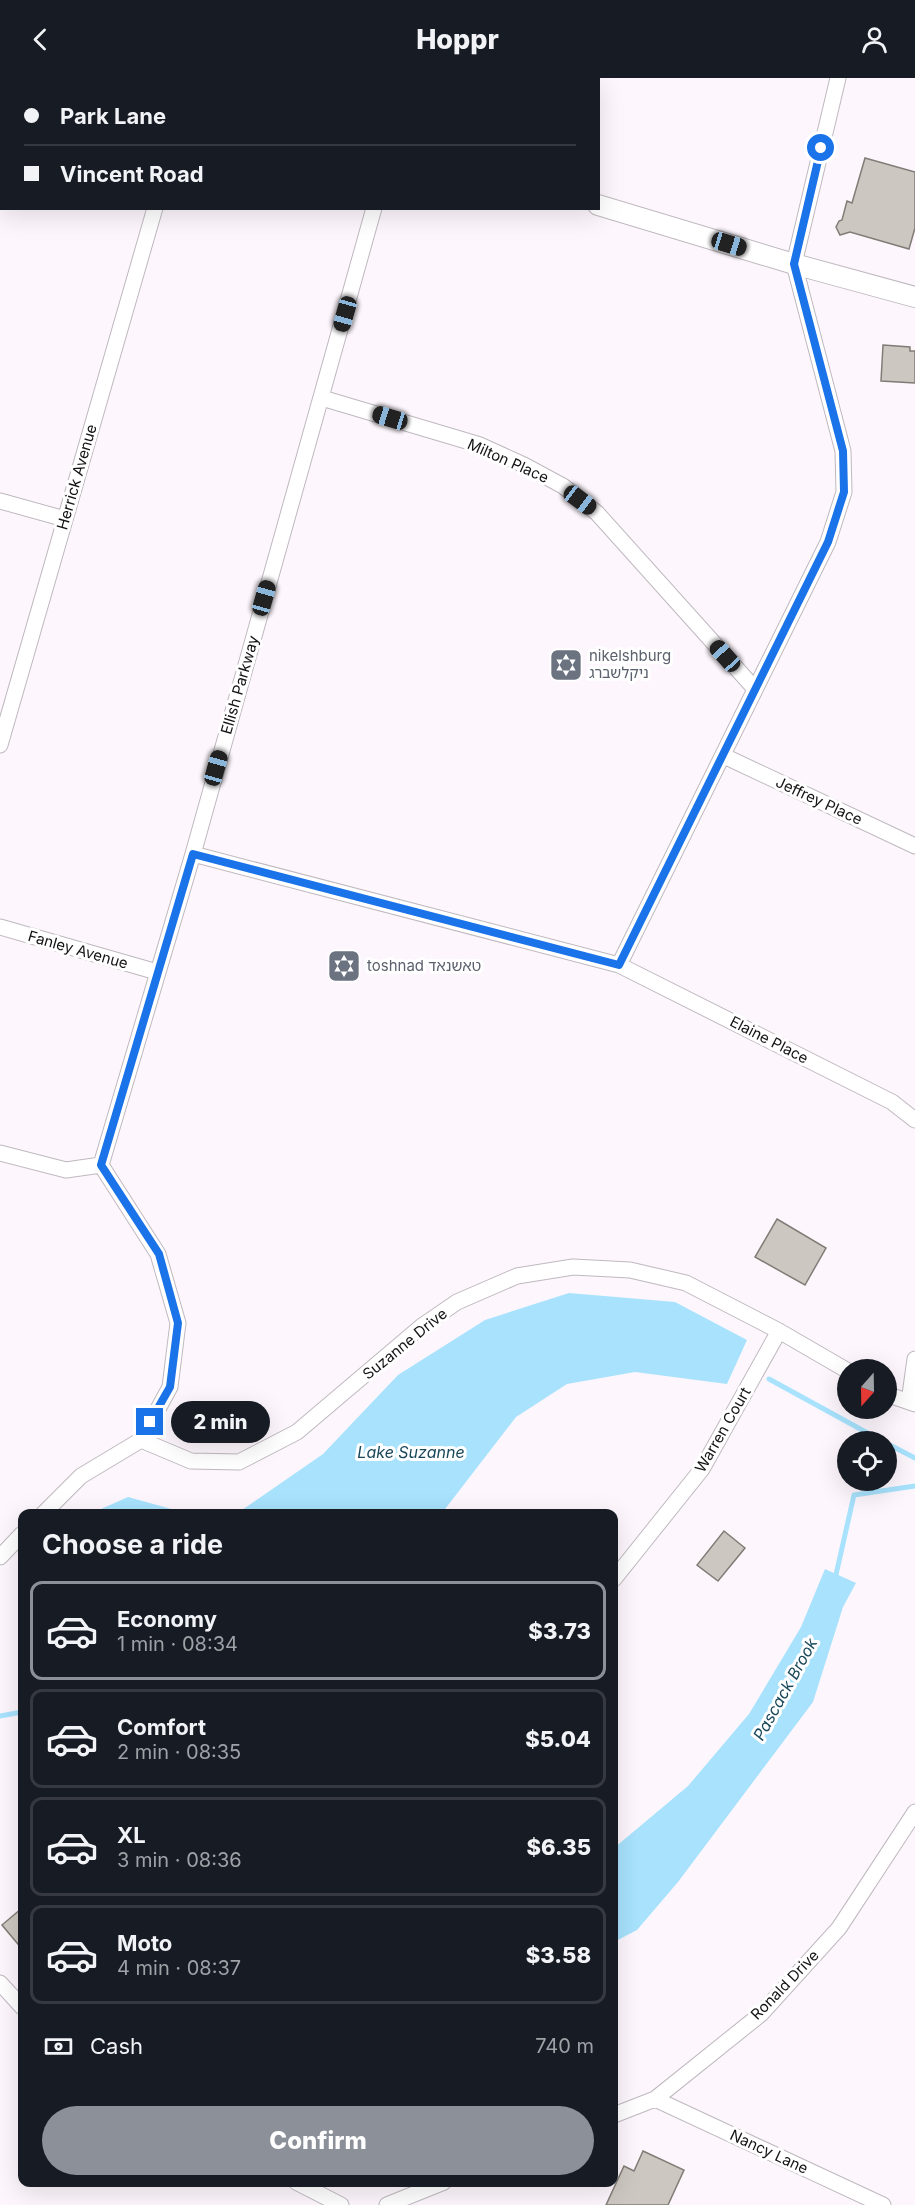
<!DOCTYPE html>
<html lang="en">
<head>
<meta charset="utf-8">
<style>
	body { margin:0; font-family:Inter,"Noto Sans Hebrew",sans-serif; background:#242831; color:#f1f3f6; height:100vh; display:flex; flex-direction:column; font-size:22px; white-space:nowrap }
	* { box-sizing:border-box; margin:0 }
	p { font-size:20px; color:#9ea1a6 }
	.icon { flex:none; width:33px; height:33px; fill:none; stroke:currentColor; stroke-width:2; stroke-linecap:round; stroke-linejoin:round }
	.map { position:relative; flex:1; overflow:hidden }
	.side { position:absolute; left:18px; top:1431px; width:600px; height:678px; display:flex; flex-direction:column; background:#171b24; border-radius:12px; box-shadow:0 6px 24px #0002 }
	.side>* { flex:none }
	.guide { position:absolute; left:0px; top:0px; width:600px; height:132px; box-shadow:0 6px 24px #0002; display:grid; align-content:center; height:132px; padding:0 24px; background:#171b24 }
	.needle { width:39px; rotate:200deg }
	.fabs { position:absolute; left:837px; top:1281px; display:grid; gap:12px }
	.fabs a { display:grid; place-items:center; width:60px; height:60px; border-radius:50%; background:#171b24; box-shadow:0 6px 24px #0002; font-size:30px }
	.end { position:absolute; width:27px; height:27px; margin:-14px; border:8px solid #1a73e8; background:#fff; box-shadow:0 0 0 3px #fff }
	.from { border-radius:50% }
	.bubble { position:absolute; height:42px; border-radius:21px; background:#171b24; box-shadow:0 6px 24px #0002; font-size:20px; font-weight:800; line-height:42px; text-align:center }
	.car { position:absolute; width:18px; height:36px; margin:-18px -9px; border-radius:8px; box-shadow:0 0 4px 2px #0007; background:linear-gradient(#222 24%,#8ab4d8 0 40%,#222 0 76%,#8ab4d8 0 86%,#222 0) }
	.guide b { display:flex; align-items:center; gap:21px; height:57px; font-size:22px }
	.guide b+b { border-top:2px solid #363941 }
	.guide i { width:15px; height:15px; background:#f1f3f6 }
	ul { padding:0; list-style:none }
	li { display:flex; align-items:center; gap:18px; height:99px; margin:0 12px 9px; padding:0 12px; border:3px solid #363941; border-radius:12px }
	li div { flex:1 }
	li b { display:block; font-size:22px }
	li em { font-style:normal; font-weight:800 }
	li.active { border-color:#8c9099 }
	li>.icon { width:54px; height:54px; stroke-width:1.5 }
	h2 { padding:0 24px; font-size:27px; line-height:72px }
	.pay { display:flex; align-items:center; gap:15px; height:66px; padding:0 24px; font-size:22px }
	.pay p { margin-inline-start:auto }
	.primary-button { display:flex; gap:12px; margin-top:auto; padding:12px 24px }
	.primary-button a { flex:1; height:69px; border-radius:36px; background:#8c9099; color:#fff; font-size:24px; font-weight:800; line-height:69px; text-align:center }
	header { display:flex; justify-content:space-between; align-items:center; height:78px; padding:0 24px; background:#171b24; font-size:27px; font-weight:800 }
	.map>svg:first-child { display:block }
	.water { fill:#a8e2fd }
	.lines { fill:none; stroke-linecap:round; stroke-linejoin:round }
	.stream { stroke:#a8e2fd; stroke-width:5 }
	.building { fill:#cdc7c1; stroke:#817c76; stroke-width:1.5 }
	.minor-casing { stroke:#bfb9bf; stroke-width:17 }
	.tertiary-casing { stroke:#bfb9bf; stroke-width:22 }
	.minor { stroke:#fff; stroke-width:15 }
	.tertiary { stroke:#fff; stroke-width:20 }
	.route { stroke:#1a73e8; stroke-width:8 }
	.labels { text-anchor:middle; stroke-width:6; stroke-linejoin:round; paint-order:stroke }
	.street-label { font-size:15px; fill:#151315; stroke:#fff }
	.worship-label { font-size:15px; fill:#5b616d; stroke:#fff; text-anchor:start }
	.water-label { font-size:16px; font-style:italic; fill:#1a485b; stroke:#fff }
</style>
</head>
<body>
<header><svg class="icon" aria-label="back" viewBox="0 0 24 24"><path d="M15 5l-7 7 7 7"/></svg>Hoppr<svg class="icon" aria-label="person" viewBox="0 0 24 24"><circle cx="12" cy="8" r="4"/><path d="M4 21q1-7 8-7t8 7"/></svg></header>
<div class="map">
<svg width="915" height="2127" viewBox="0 0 915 2127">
	<rect width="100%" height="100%" fill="#fdf7fd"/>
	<path class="water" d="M569,1215L675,1224L747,1262L727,1306L635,1294L567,1306L516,1339L442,1435H218L242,1432L323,1376L398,1297L485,1242Z
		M128,1419L186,1435H92Z
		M825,1491L856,1505L843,1529L813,1624L678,1804L637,1852L614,1864V1770L688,1708L749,1636L801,1549Z"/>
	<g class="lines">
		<path class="stream" d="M769,1301L884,1364
			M886,1365L915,1380
			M835,1501L854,1417L915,1408
			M0,1638L22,1634"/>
	</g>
	<path class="building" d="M865,80L915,94V150L909,171L850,154L840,157L836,149L839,143L842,142L847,123L852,125Z
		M883,267L910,269V273H915V305L881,303Z
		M777,1141L826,1170L805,1207L755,1179Z
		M724,1453L745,1470L718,1503L697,1487Z
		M22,1830V1871L2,1847Z
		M643,2073L684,2092L668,2127H606L624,2088L634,2093Z"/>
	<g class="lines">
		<g class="minor-casing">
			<path id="minor" d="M193,2L194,0
				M543,2V0
				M322,320L480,367L524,387L563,408L597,435L755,611
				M0,423L65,441
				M0,667L155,130
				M724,678L915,768
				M193,776L619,887L828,464L844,414L843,373L794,186L838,0
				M0,849L157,894
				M619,887L892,1024L915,1042
				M0,1075L66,1092L101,1087
				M101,1087L193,776L374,130
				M886,1316L915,1326
				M909,1324L915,1281
				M141,1362L191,1383L239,1384L297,1354L422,1248L457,1224L517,1198L573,1189L630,1192L686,1205L779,1253L848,1293
				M43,1436L81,1398L141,1362L170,1309L178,1245L158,1176L101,1087
				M0,1479L22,1456
				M614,1501L702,1391L779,1253
				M0,1905L22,1929
				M655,2021L883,2127
				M614,2037L655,2021L761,1936L839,1850L915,1734
				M296,2104L341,2127
				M387,2127L444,2104"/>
		</g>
		<g class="tertiary-casing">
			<path id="tertiary" d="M152,0L157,2
				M598,127L794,186L915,219"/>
		</g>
		<use href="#minor" class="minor"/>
		<use href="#tertiary" class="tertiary"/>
	</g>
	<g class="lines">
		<path class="route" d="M150,1344L170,1309L178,1245L159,1176L101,1087L193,776L619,887L828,464L844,414L843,373L794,186L821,70"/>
	</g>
	<defs>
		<g id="synagogue-square" transform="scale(1.725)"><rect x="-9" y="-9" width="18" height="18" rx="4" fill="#6b7280" stroke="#fff"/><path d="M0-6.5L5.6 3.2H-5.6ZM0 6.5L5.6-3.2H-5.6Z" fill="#fff"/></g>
	</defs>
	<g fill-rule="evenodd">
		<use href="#synagogue-square" x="566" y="587"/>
		<use href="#synagogue-square" x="344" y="888"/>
	</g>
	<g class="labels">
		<g class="street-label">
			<text transform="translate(508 383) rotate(24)" y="5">Milton Place</text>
			<text transform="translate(77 399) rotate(-74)" y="5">Herrick Avenue</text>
			<text transform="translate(240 607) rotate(-74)" y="5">Ellish Parkway</text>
			<text transform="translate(819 723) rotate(25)" y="5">Jeffrey Place</text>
			<text transform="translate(78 872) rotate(16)" y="5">Fanley Avenue</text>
			<text transform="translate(769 962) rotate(27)" y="5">Elaine Place</text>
			<text transform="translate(405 1266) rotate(-39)" y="5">Suzanne Drive</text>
			<text transform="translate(723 1352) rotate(-60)" y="5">Warren Court</text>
			<text transform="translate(785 1907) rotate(-46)" y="5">Ronald Drive</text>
			<text transform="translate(769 2074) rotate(25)" y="5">Nancy Lane</text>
		</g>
		<g class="worship-label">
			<text x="589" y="583">nikelshburg<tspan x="589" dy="17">ניקלשברג</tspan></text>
			<text x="367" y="893">toshnad טאשנאד</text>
		</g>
		<g class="water-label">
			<text x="411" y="1380">Lake Suzanne</text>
			<text transform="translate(785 1611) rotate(-61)" y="6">Pascack Brook</text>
		</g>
	</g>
</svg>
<div class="fabs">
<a><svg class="needle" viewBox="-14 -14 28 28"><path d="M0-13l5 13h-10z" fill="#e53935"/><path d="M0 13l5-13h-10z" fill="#9ea1a6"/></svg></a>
<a><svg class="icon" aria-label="locate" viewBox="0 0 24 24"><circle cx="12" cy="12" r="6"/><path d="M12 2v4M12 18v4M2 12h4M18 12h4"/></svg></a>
</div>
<i class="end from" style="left:821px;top:70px"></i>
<i class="end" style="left:150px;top:1344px"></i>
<div class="bubble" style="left:171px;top:1323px;width:99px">2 min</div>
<i class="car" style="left:729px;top:166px;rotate:107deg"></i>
<i class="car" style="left:345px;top:236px;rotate:196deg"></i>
<i class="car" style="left:390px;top:340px;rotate:287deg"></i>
<i class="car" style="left:580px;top:422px;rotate:127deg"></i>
<i class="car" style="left:264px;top:520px;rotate:16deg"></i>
<i class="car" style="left:725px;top:578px;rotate:318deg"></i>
<i class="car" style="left:216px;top:690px;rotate:16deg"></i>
<div class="guide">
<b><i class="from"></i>Park Lane</b>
<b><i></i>Vincent Road</b>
</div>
<section class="side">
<h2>Choose a ride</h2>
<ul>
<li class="active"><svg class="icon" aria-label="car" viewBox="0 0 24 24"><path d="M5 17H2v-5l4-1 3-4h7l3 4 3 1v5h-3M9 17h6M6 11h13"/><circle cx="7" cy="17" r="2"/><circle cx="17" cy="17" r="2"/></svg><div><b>Economy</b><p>1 min · 08:34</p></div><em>$3.73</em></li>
<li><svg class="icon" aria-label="car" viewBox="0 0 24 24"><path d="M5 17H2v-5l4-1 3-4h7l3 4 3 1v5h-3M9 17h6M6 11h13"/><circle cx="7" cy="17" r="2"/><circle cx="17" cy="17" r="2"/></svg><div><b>Comfort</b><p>2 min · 08:35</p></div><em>$5.04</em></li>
<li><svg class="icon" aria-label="car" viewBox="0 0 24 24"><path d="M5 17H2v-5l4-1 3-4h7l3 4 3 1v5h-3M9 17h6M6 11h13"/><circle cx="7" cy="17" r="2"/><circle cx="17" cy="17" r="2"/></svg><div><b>XL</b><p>3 min · 08:36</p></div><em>$6.35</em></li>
<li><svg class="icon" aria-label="car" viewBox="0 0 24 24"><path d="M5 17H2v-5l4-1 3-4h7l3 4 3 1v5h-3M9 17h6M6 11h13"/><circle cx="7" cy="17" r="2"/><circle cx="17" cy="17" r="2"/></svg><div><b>Moto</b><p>4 min · 08:37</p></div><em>$3.58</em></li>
</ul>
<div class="pay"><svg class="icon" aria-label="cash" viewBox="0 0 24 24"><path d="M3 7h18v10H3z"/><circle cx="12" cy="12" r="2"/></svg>Cash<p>740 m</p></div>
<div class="primary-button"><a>Confirm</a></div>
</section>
</div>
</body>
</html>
